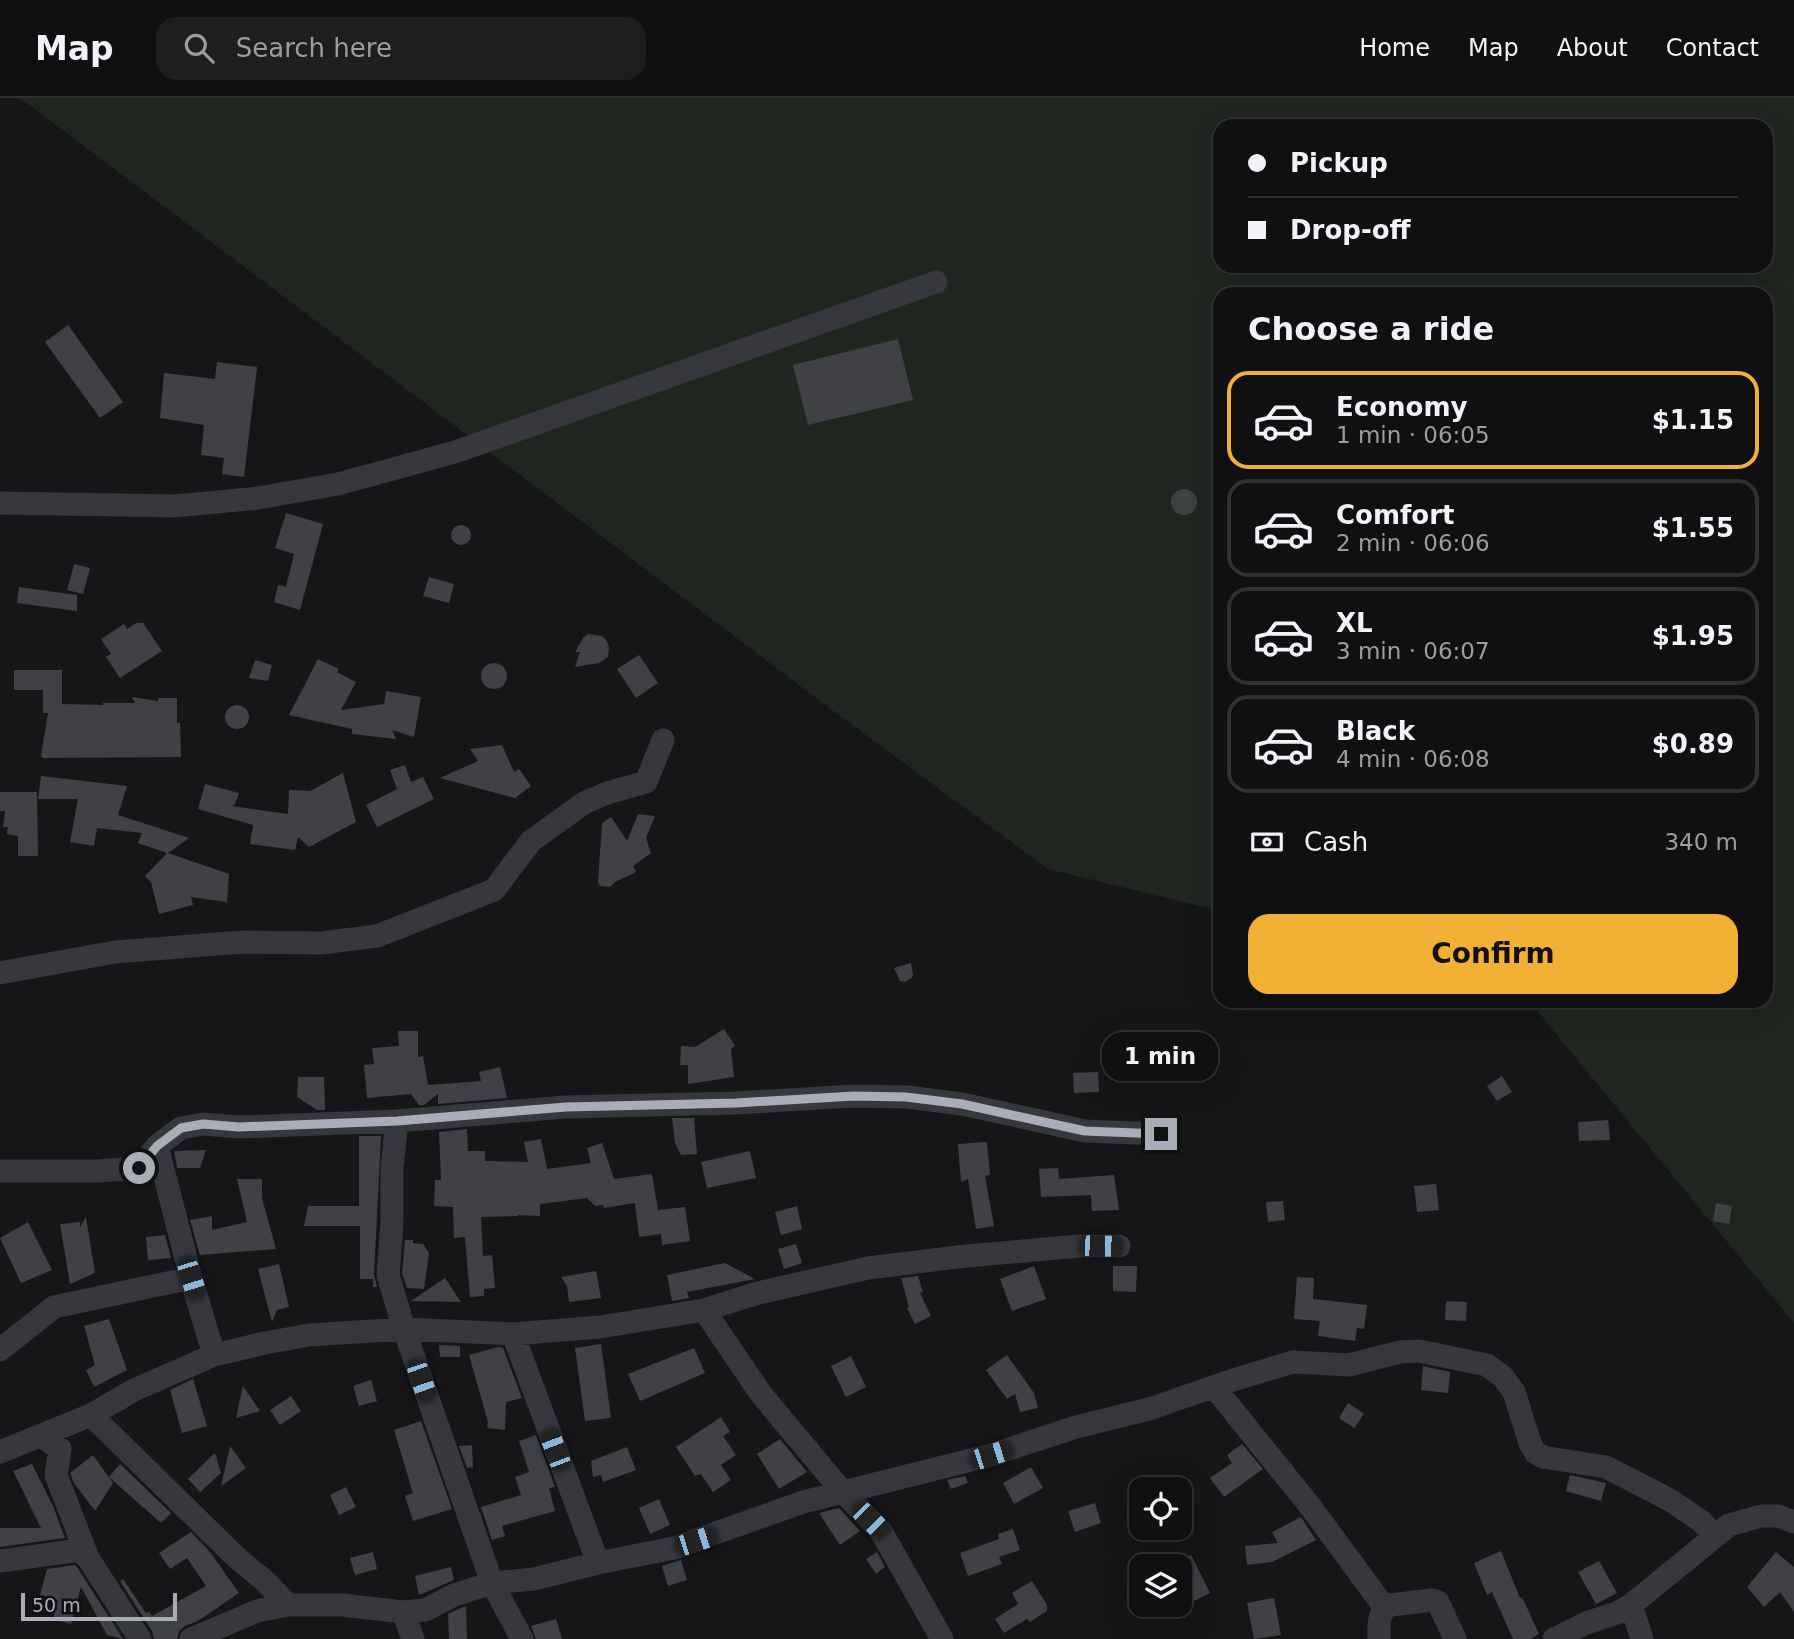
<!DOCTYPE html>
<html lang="en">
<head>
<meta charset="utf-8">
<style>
	body { margin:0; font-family:"DejaVu Sans",sans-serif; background:#1e1e20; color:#f1f3f6; height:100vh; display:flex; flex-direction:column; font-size:26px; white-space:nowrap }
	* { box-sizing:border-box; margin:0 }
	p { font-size:23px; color:#9c9d9f }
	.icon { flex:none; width:38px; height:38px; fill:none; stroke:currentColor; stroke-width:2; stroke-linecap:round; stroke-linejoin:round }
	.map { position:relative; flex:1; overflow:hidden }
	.panel { position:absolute; left:1213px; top:189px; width:560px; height:721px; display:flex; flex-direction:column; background:#101012; border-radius:21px; box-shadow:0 7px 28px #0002,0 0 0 2px #303032 }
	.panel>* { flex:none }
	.hud { position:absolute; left:1213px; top:21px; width:560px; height:154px; border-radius:21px; box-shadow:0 7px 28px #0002,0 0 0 2px #303032; display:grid; align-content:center; height:154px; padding:0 35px; background:#101012 }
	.controls { position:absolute; left:1129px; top:1379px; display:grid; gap:14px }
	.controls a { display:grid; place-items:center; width:63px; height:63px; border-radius:14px; background:#101012; box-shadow:0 7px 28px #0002,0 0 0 2px #303032; font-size:35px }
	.scale { position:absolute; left:21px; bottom:18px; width:156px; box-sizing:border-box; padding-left:7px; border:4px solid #a8adb8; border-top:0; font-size:19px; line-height:24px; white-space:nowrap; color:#a8adb8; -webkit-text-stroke:5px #111113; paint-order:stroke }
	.end { position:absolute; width:32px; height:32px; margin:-16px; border:9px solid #a8adb8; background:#111; box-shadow:0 0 0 4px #111 }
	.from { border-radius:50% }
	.bubble { position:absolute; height:49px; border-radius:21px; background:#101012; box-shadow:0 7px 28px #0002,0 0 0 2px #303032; font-size:23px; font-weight:700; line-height:49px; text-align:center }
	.car { position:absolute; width:21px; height:42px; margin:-21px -10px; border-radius:9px; box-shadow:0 0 5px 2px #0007; background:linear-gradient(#222 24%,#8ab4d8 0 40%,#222 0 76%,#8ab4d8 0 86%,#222 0) }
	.hud b { display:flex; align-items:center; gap:24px; height:66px; font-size:26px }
	.hud b+b { border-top:2px solid #303032 }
	.hud i { width:18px; height:18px; background:#f1f3f6 }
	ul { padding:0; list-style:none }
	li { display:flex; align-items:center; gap:21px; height:98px; margin:0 14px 10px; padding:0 21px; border:4px solid #303032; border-radius:21px }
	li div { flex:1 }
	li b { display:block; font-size:26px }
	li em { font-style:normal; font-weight:700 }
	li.on { border-color:#f2b134 }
	li>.icon { width:63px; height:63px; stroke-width:1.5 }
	h2 { padding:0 35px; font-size:32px; line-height:84px }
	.pay { display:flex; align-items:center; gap:18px; height:77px; padding:0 35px; font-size:26px }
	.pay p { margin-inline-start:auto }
	.primary-button { display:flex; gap:14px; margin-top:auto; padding:14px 35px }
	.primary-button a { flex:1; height:80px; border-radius:21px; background:#f2b134; color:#111; font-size:28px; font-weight:700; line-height:80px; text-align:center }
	header { display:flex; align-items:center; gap:42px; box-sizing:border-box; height:98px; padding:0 35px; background:#101012; border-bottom:2px solid #303032 }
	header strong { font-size:33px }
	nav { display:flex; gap:38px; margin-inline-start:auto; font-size:24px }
	.search { width:490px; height:63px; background:#1e1e20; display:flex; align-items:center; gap:18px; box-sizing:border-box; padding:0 24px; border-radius:21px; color:#9c9d9f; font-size:26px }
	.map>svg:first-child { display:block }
	.green { fill:#1e261f; fill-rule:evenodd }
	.building { fill:#404145 }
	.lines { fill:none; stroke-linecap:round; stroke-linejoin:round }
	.minor { stroke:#37383d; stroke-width:23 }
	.route { stroke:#a8adb8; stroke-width:9 }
</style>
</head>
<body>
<header>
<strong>Map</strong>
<div class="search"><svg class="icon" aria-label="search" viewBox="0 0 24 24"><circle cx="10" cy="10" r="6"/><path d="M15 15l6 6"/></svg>Search here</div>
<nav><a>Home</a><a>Map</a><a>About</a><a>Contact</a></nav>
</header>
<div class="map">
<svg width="1794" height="1541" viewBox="0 0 1794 1541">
	<rect width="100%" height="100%" fill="#161618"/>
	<path class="green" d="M20,0H1794V1225L1529,903H1766V196H1220V813L1048,771L836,615ZM1220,28H1766V168H1220Z"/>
	<path class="building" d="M68,227L123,304L100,320L45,244Z
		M898,241L913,302L808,327L793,267Z
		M217,264L257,269L244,379L222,376L224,360L201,357L204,327L160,320L164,275L215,281Z
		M1171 404a13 13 0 1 1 26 0a13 13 0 1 1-26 0Z
		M286,415L323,426L300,512L274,504L278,487L286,489L294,456L275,450Z
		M451 437a10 10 0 1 1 20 0a10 10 0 1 1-20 0Z
		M74,466L90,470L83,496L67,492Z
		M429,479L454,486L449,505L423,498Z
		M19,489L77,497V513L17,505Z
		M136,525H143L162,553L120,580L106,559L111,556L101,541L124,526L127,531Z
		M588,536L602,538L607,543L609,549L608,559L599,565L575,569L580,554H575L583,540Z
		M639,557L658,585L636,600L617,571Z
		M318,561L339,571L337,574L356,584L341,612L384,606L386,593L421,599L414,639L392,632L396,641L352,636V631L289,617Z
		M255,562L272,567L268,583L249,580Z
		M481 578a13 13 0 1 1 26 0a13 13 0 1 1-26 0Z
		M14,572H62V606L103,607V605H135L132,599L158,603V600H177V625H180L181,659L43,660L41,658L48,615H43V592H14Z
		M225 619a12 12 0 1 1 24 0a12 12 0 1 1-24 0Z
		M502,647L514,674L519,671L531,688L515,700L440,680L478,663L470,651Z
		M405,667L411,684L423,679L434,701L377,729L366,707L397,691L390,672Z
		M343,675L356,724L309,749L298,739L295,752L250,746L253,727L198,711L205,686L239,695L235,706L232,708L288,716L289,692L310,693Z
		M41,678L127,688L118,717L189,740L168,755L229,776L227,804L191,799L193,807L159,816L151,784L145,778L167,755L138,745L142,735L97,730L94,748L70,744L78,701H38Z
		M0,694H37L38,758H18V738L7,736L8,729H3L5,713H0Z
		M638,716L655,718L646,740L651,755L633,768L636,774L615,784L610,789L600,788L598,784L602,725L611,719L627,743Z
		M911,865L913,876L912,880L905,884L900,883L894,870Z
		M724,931L735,948L731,951L734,979L688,986V967H680L681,948L695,949Z
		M398,933H418V959L423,958L428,987L481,983L479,974L500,969L507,1000L438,1006V996L424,1007H419L411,996L367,1000L364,967L374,966L372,950L399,948Z
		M1098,974L1099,994L1074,995L1073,975Z
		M1502,978L1512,994L1497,1003L1487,988Z
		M298,979H324L325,1012H317L297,999Z
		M672,1020H694L697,1056L681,1057L675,1045Z
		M1608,1022L1610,1042L1579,1043L1578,1024Z
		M467,1031L468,1053H485V1063L528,1064L524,1044L541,1041L547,1071L591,1065L587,1050L602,1045L614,1081L652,1076L658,1112L685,1109L690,1143L662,1147L661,1136L639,1139L635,1105L604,1110L603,1107L595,1108L587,1100L540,1106V1118L518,1117V1118L481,1119L483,1158L492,1157L495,1190L484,1191V1198L470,1199L465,1139L454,1140L453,1109L434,1108L435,1082H441L439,1034Z
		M359,1038H381L374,1176L377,1189H373V1181H360V1128H304L308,1108H359Z
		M987,1044L990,1077L985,1078L994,1128L976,1131L968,1081L961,1084L958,1046Z
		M206,1052L200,1070H177L174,1053Z
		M750,1053L756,1080L707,1090L701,1064Z
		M1058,1070L1059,1081L1114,1077L1119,1112L1092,1113L1091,1097L1041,1099L1039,1071Z
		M237,1081H262V1100L276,1151L200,1157L190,1122L212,1118V1132L247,1124Z
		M1436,1086L1439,1112L1417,1114L1414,1088Z
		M1283,1103L1285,1122L1268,1124L1266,1104Z
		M1716,1105L1732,1108L1729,1126L1713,1123Z
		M797,1108L802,1131L781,1137L775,1114Z
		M86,1119L95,1175L70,1186L60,1126L80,1124V1129Z
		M28,1124L52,1172L21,1185L0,1140Z
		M165,1137L171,1160L148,1162L146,1139Z
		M405,1142H413V1145L423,1146L429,1155L424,1191L407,1190L402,1175Z
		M796,1146L802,1165L784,1171L778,1151Z
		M725,1165L755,1181L687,1194L689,1200L672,1203L667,1177Z
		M279,1166L289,1209L277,1212L272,1224L258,1171Z
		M1034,1168L1046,1201L1012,1213L1000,1181Z
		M1113,1168H1137L1136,1194L1113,1193Z
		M596,1173L601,1200L569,1204L567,1188L561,1179Z
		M918,1178L923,1194L920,1195L931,1218L915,1226L907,1210L909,1209L901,1180Z
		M1297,1179L1314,1180L1313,1201L1367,1207L1364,1231L1357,1230L1355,1243L1318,1238L1320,1223L1294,1221Z
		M445,1180L461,1204L411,1203Z
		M1446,1203L1467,1204L1466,1223L1445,1222Z
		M109,1221L127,1272L94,1289L86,1272L95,1267L84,1228Z
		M601,1246L611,1320L585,1323L575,1250Z
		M439,1247L460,1248V1259H440Z
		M498,1249L503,1250L522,1300L506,1304L505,1332L487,1330L488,1324L469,1257Z
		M694,1250L705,1275L640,1303L628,1276Z
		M1007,1257L1034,1295L1038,1310L1020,1314L1015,1296L1007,1301L986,1272Z
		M851,1258L866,1289L846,1299L831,1268Z
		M1423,1268L1450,1274L1448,1295L1421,1292Z
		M193,1281L207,1328L182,1335L170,1292Z
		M371,1282L377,1303L359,1308L353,1288Z
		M243,1288L260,1313L236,1320Z
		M291,1298L301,1313L280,1327L270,1312Z
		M1348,1305L1364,1316L1354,1330L1339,1320Z
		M721,1319L730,1334L723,1338L736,1357L721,1367L731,1382L713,1394L701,1376L695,1378L676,1349Z
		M421,1323L452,1411L413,1423L405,1398L413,1395L394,1332Z
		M536,1337L555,1389L549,1390L555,1413L502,1428L505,1438L492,1442L481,1409L521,1397L515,1379L529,1374L519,1343Z
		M780,1341L807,1374L779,1391L757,1356Z
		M1242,1346L1263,1371L1224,1399L1210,1380L1232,1365L1227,1357Z
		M472,1347L473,1369L467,1370L459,1348Z
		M230,1348L246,1370L221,1388Z
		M627,1349L636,1372L603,1384L601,1377L593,1379L591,1363Z
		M215,1355L221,1375L200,1394L188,1381Z
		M93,1357L113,1385L95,1413L74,1385L70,1375Z
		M32,1366L53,1408L65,1440L0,1449V1430H41L13,1373Z
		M120,1366L171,1415L161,1425L109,1379Z
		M1031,1369L1043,1390L1014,1406L1003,1385Z
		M1570,1377L1606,1385L1601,1403L1566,1393Z
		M965,1378L968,1385L951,1391L947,1382Z
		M346,1389L356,1409L339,1417L330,1397Z
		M659,1401L670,1427L650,1436L639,1410Z
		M1095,1405L1101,1425L1075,1434L1068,1413Z
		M839,1410L860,1433L840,1447L819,1415Z
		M1301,1419L1316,1442L1272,1464L1247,1467L1245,1448L1278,1445L1272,1434Z
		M1013,1431L1020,1452L999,1459L1002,1466L968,1478L960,1455L999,1441L998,1436Z
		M191,1434L210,1454L239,1495L198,1523L185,1528L179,1533L177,1541H154L152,1533L120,1483L123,1481L146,1515L149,1514L152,1518L206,1488L187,1460L170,1471L159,1455Z
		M1501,1453L1520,1500L1522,1499L1539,1536L1530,1541H1513L1492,1494L1487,1497L1474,1465Z
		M373,1454L377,1471L355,1477L350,1460Z
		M877,1454L885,1469L876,1476L866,1461Z
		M1776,1454L1794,1469V1514L1780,1494L1764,1509L1747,1489Z
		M1191,1457L1210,1495L1180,1510V1468H1174L1173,1466Z
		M681,1462L687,1482L668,1488L662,1468Z
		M1599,1463L1617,1495L1596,1506L1578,1474Z
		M75,1467L77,1469L123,1541L107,1537L81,1489L71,1526L53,1521L58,1502L40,1497L47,1471Z
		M451,1469L454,1482L419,1497L415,1478Z
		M1032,1483L1047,1507V1513L1030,1524L1027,1521L1004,1535L995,1521L1018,1506L1012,1495Z
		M1274,1500L1281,1537L1254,1541L1247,1505Z
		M466,1508L467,1541H449L448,1516Z
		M556,1521L562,1541H536L531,1528Z"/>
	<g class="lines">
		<path class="minor" d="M0,405L175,408L258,400L338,386L455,354L936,184
			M0,875L115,854L243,844L321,845L377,838L494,792L531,743L584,705L607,695L646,684L663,642
			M397,1023L392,1069V1124L388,1177L404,1231L492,1485L522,1541
			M157,1048L181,1030L203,1026L239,1029L397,1023L566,1009L736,1005L854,998L907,999L962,1006L1085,1033L1161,1036
			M0,1073H98L139,1070L157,1048L191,1180L214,1257
			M704,1212L761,1296L842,1393L881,1433L942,1541
			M513,1236L598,1465
			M0,1252L54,1209L191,1180
			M1214,1289L1310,1408L1385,1510
			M91,1317L236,1459L265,1483L288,1507
			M41,1338L60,1351L56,1377L88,1460
			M0,1354L91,1317L134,1292L214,1257L265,1245L309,1237L404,1231L513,1236L600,1229L704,1212L758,1195L868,1170L966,1158L1080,1148H1119
			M0,1463L80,1452L88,1460L140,1541
			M1631,1507L1642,1541
			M403,1514L413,1541
			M191,1541L257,1513L288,1507H343L403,1514L425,1512L454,1497L492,1485L534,1481L598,1465L674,1450L803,1404L991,1357L1076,1329L1149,1311L1233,1282L1293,1264L1349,1267L1400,1254L1419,1253L1487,1267L1503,1279L1514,1294L1530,1345L1536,1355L1543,1359L1606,1369L1670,1402L1701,1423L1715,1438
			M1379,1541C1379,1527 1377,1515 1390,1507L1433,1502L1438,1504L1455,1541
			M1554,1541L1586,1525L1617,1515L1631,1507L1729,1427L1761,1418H1778L1794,1424"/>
	</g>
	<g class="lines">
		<path class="route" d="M139,1070L157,1048L181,1030L203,1026L239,1029L397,1023L566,1009L736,1005L854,998L906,999L962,1006L1085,1033L1161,1036"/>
	</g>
</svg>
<div class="controls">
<a><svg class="icon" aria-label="locate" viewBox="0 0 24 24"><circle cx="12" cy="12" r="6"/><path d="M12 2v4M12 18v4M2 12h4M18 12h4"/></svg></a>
<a><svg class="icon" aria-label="layers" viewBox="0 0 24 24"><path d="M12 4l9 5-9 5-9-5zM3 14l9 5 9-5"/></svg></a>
</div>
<div class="scale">50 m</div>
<i class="end from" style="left:139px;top:1070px"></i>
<i class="end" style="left:1161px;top:1036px"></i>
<div class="bubble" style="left:1102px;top:934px;width:116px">1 min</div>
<i class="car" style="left:1100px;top:1148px;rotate:91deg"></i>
<i class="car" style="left:191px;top:1180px;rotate:163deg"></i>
<i class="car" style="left:421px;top:1282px;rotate:161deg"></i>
<i class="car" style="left:555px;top:1352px;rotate:339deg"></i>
<i class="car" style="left:991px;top:1357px;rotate:72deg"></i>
<i class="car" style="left:870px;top:1422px;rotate:135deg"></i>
<i class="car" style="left:696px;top:1443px;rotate:72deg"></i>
<div class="hud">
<b><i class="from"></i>Pickup</b>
<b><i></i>Drop-off</b>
</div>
<section class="panel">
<h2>Choose a ride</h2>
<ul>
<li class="on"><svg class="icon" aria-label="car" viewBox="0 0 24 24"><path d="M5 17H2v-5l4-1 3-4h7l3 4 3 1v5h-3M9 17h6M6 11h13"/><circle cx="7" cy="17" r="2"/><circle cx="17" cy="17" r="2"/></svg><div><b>Economy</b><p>1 min · 06:05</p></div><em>$1.15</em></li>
<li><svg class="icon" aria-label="car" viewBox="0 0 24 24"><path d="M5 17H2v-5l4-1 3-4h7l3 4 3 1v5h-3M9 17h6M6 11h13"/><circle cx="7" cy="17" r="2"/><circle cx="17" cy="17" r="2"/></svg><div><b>Comfort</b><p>2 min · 06:06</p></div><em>$1.55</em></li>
<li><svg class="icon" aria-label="car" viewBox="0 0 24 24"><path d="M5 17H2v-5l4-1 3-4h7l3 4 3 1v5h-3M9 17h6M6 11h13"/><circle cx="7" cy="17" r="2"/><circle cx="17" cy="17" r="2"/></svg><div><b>XL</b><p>3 min · 06:07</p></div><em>$1.95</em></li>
<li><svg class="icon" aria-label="car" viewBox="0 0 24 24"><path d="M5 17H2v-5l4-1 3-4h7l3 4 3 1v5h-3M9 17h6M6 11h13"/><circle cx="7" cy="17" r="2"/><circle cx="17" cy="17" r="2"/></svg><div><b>Black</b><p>4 min · 06:08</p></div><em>$0.89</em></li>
</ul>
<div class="pay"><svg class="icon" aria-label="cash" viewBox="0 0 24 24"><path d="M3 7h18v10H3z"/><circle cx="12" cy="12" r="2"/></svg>Cash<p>340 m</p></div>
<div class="primary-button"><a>Confirm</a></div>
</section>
</div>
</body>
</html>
